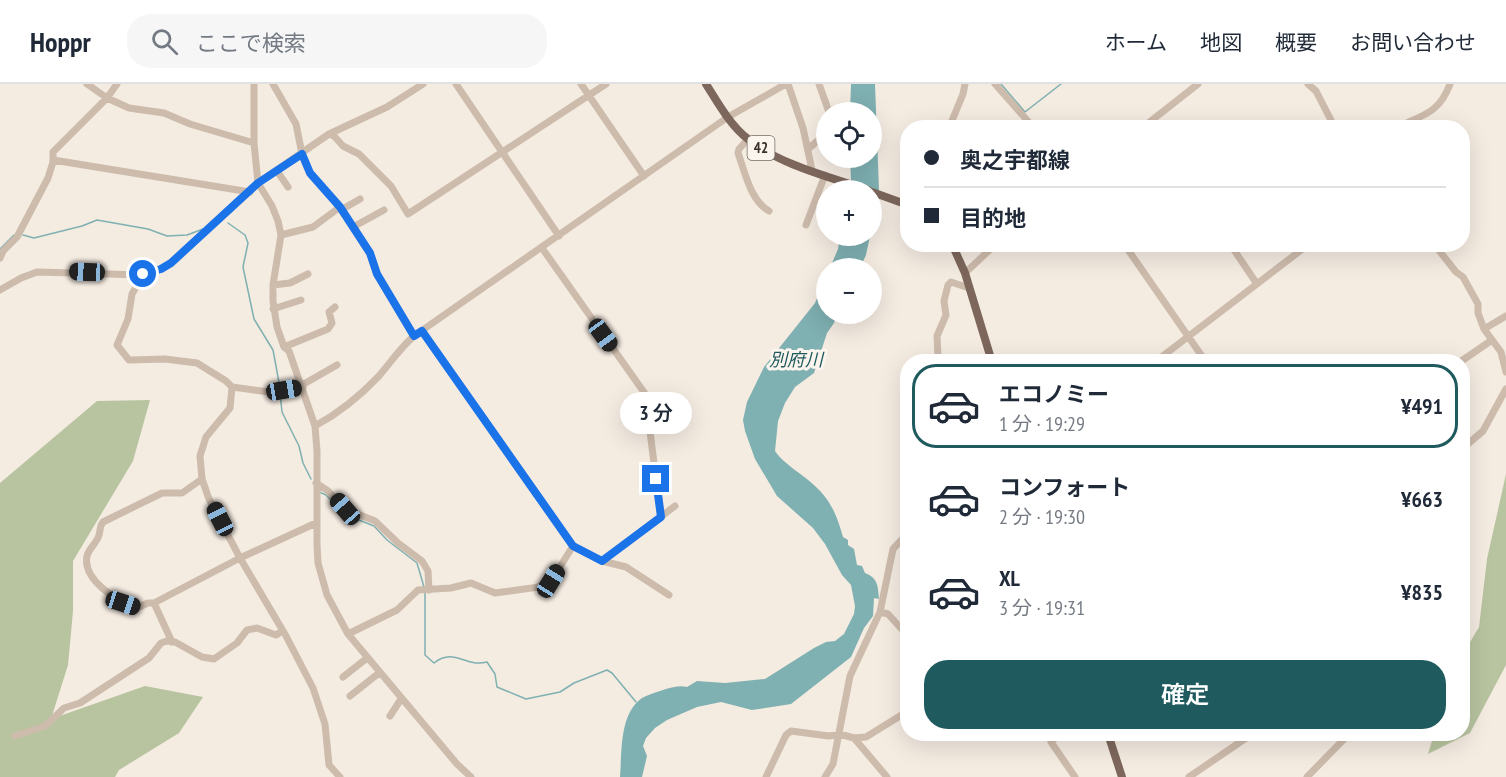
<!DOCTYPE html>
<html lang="ja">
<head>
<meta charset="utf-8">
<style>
	body { margin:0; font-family:"PT Sans Narrow","Noto Sans JP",sans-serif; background:#f6f6f7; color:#1f2937; height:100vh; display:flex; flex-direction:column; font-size:22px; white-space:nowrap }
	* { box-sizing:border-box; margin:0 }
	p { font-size:20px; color:#747a83 }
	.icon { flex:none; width:33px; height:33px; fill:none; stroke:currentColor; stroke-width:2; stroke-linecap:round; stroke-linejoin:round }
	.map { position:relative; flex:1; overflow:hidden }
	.panel { position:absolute; left:900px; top:270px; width:570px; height:387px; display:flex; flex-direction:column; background:#fff; border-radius:24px; box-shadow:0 6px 24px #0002 }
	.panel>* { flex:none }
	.hud { position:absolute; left:900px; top:36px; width:570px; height:132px; border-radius:24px; box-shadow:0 6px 24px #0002; display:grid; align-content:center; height:132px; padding:0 24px; background:#fff }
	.fabs { position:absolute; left:816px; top:18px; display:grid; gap:12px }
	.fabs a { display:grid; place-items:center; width:66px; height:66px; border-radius:50%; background:#fff; box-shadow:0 6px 24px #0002; font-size:30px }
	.end { position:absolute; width:27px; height:27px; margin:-14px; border:8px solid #1a73e8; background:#fff; box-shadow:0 0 0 3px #fff }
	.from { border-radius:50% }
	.bubble { position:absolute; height:42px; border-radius:21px; background:#fff; box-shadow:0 6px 24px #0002; font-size:20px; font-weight:600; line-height:42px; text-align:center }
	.car { position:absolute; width:18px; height:36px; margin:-18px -9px; border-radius:8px; box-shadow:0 0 4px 2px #0007; background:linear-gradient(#222 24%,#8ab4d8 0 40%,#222 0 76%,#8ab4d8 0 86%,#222 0) }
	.hud b { display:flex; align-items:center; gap:21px; height:57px; font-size:22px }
	.hud b+b { border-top:2px solid #e0e1e3 }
	.hud i { width:15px; height:15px; background:#1f2937 }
	ul { padding:10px 0 0; list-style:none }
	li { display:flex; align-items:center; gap:18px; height:84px; margin:0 12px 9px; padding:0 12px; border:3px solid transparent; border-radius:24px }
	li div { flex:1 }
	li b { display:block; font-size:22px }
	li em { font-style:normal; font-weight:600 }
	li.on { border-color:#1f5a5e }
	li>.icon { width:54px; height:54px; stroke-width:1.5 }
	.primary-button { display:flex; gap:12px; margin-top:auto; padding:12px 24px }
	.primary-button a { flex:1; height:69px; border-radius:24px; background:#1f5a5e; color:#fff; font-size:24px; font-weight:600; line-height:69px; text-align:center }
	header { display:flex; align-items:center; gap:36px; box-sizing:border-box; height:84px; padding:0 30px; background:#fff; border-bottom:2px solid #e0e1e3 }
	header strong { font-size:28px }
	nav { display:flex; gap:33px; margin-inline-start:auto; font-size:21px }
	.search { width:420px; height:54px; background:#f6f6f7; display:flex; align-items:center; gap:15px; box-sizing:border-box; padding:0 21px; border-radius:24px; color:#747a83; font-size:22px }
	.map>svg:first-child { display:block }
	.green { fill:#b8c4a0 }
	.water { fill:#7fb0b2 }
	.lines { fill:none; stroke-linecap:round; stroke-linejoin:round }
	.stream { stroke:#7fb0b2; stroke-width:1.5 }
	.minor { stroke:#cdbbac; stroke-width:7 }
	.major { stroke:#7d675c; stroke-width:8 }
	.route { stroke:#1a73e8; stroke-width:8 }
	.labels { text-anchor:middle; stroke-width:6; stroke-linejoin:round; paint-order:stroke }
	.shield { fill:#fbf5ee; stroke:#756b66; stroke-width:1.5 }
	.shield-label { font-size:15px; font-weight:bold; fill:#3b302b }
	.water-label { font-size:18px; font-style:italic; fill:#1f5a5e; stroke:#fbf5ee }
</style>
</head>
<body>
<header>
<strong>Hoppr</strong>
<div class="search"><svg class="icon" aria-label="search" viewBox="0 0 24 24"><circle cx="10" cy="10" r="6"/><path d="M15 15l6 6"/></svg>ここで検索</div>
<nav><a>ホーム</a><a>地図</a><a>概要</a><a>お問い合わせ</a></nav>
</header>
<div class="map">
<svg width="1506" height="693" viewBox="0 0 1506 693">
	<rect width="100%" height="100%" fill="#f4ebe1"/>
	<path class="green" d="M150,316L133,377L73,477V527L68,581L51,635L145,602L203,613L179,649L119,686L115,693H0V399L97,317Z
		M1506,390V581L1470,649L1428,670L1434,650H1462L1463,570L1479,543L1487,475Z"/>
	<path class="water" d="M851,0H875L879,106L872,145V106H849L851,96L850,74H872V28H850Z
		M840,152H870L866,171L860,184H830L838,165Z
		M826,192V230H837L834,239L827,249L814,289L795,303L785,319L778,337L775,367C781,376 790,382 799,389C826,409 834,421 843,453L848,456V461L854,465L857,481L862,482L865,489C878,494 878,502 879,515L874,514L873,532L864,544L851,573L791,620L752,626L721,618L697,623L667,636L655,644L646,654L643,662L647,672L642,693H620C622,669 619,630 642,614C647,611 654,609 660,607C669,604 678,601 687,603L697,597L725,599L765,595L814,564L826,558L835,557L844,550L854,530L855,522L851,501L842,491L825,460L813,444L777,412L755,375L745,347L743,336L747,318L764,283L815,219Z"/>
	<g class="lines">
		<path class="stream" d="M1001,0L1025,28L1061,0
			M228,139L245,151L248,159L243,183L254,235L273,266L280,304
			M23,151L34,154L82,142L97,136L148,145L167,152L187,151L203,145
			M0,165L14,151
			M280,309L282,328L299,362L303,379L311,395
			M319,408L326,411L344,430L374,442L387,456L417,479L424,503
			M425,508V571L434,579C455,563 465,584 487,578L495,590L497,603L526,615L560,608L574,599L607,586L612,589L636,618"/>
		<path class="minor" d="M87,0L107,14L129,24L164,29L190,40L254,59
			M254,0V59L258,99L272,122L278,137L281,151L273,201V217L277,243L284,263L289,267L315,342L317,367V461L318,479L327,511L348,550L457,680L471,693
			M273,0L296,40L302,70L310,89L340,123L370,169L377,190L414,252
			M456,0L559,152
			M581,0L644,92
			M788,0L803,44L812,86
			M819,0L829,28
			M995,0L1034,44
			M1308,0L1316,7L1335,44
			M949,44L963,10L965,0
			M1142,44L1198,0
			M1396,44C1422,31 1439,30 1450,0
			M329,50L334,52L343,62L359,70L391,102L408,130L606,0
			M748,55L739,65L738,69C745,88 750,116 769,127
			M808,65L821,54L826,43
			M53,76L250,108
			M277,87L288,103
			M341,126L360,115
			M806,141L825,91
			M353,143L384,126
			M281,151L313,143L340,123
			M1124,160L1206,278
			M1230,160L1257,200
			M1434,160L1456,188L1463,193L1478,220V229L1484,245L1501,268L1506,288
			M542,164L653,321L649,340L661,433
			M0,174L3,167L17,153L48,94L53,78V68L107,14L117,0
			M965,189L996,160
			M143,191L132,210L128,235L117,261L129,276L165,275L197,279L226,297L232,303L269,308L303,303
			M273,201L290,199L308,190
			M0,206L21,194L37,188L143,191L161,185L171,179L258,99L329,50L387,23L423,0
			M273,225L301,216
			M1484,245L1506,232
			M422,247L573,462L602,477L626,483L669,511
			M284,263L328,245L332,239L329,228L335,223
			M938,273L937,252L946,231L944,217L948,201L951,198L969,204
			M1155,278L1309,160
			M1460,278L1492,256
			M302,301L337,281
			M232,303L230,324L206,353L200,372L202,395L209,415L240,474L286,552L313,604L325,640L329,681L340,693
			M315,342C339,329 360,312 379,292C391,278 400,264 414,252L728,33L786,0
			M1462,365L1483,347L1506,305
			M202,395L182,409H162L103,438C99,443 101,445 99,451C97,459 89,464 87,472C82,496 118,518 137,524L148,519H154L240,474L316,439
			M316,399L328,407L345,425L375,437L398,459L422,477L428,487L429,506
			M602,477L675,422
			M154,519L172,558
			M880,528L888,530L908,552
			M348,550L397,526L418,506L451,504L471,499L495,509L539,503L551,497L573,462
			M343,593L367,574
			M350,612L379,589
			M390,632L401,615
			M1060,650L1051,658L1075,693
			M15,652L45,642L64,624L80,619L149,574L161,559L167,557L175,558L202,573L214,575L237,559L247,546L257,544L276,551L282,547
			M854,654L887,693
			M766,693L786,651L791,647L829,652L839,650L854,654L866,653L908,627
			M825,693L833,680L850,592L880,528L893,465L908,449
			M1189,693L1252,650
			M1307,693L1349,650"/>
		<path class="major" d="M706,0C718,19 730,41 748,55C780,81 830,93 868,106
			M872,108L908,121
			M952,160L965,189L992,278
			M1108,650L1122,693"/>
	</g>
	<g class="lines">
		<path class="route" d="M143,190L161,185L171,179L258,99L302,70L310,89L340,123L370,169L377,190L414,252L422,247L573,462L602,477L661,433L656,395"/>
	</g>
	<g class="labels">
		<rect class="shield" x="747.5" y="52" width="27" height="24" rx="4.5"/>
		<g class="shield-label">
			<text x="761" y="69">42</text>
		</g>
		<g class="water-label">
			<text x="796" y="282">別府川</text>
		</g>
	</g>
</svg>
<div class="fabs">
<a><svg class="icon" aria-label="locate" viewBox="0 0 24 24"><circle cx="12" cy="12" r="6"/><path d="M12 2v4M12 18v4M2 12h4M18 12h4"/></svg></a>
<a>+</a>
<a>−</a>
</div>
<i class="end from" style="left:143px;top:190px"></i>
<i class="end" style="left:656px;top:395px"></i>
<div class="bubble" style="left:620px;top:308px;width:72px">3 分</div>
<i class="car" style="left:87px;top:188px;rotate:272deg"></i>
<i class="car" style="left:603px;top:251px;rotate:144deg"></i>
<i class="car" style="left:284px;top:306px;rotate:81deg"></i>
<i class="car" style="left:345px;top:425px;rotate:319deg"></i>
<i class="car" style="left:220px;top:435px;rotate:333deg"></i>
<i class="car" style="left:551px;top:497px;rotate:32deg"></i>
<i class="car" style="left:123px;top:519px;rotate:108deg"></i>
<div class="hud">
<b><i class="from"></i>奥之宇都線</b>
<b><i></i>目的地</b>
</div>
<section class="panel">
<ul>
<li class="on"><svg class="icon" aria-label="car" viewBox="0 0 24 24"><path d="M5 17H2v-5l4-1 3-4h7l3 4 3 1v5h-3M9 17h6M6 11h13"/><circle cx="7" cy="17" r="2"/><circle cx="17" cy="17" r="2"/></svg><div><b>エコノミー</b><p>1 分 · 19:29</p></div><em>¥491</em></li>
<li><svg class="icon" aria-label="car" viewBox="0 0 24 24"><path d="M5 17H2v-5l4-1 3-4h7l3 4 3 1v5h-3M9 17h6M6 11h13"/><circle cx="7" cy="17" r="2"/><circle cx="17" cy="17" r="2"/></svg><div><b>コンフォート</b><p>2 分 · 19:30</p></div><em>¥663</em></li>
<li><svg class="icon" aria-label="car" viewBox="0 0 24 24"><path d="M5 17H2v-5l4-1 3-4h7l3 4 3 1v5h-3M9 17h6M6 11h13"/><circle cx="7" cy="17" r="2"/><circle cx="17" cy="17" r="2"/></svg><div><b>XL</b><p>3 分 · 19:31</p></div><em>¥835</em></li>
</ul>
<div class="primary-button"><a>確定</a></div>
</section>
</div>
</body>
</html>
